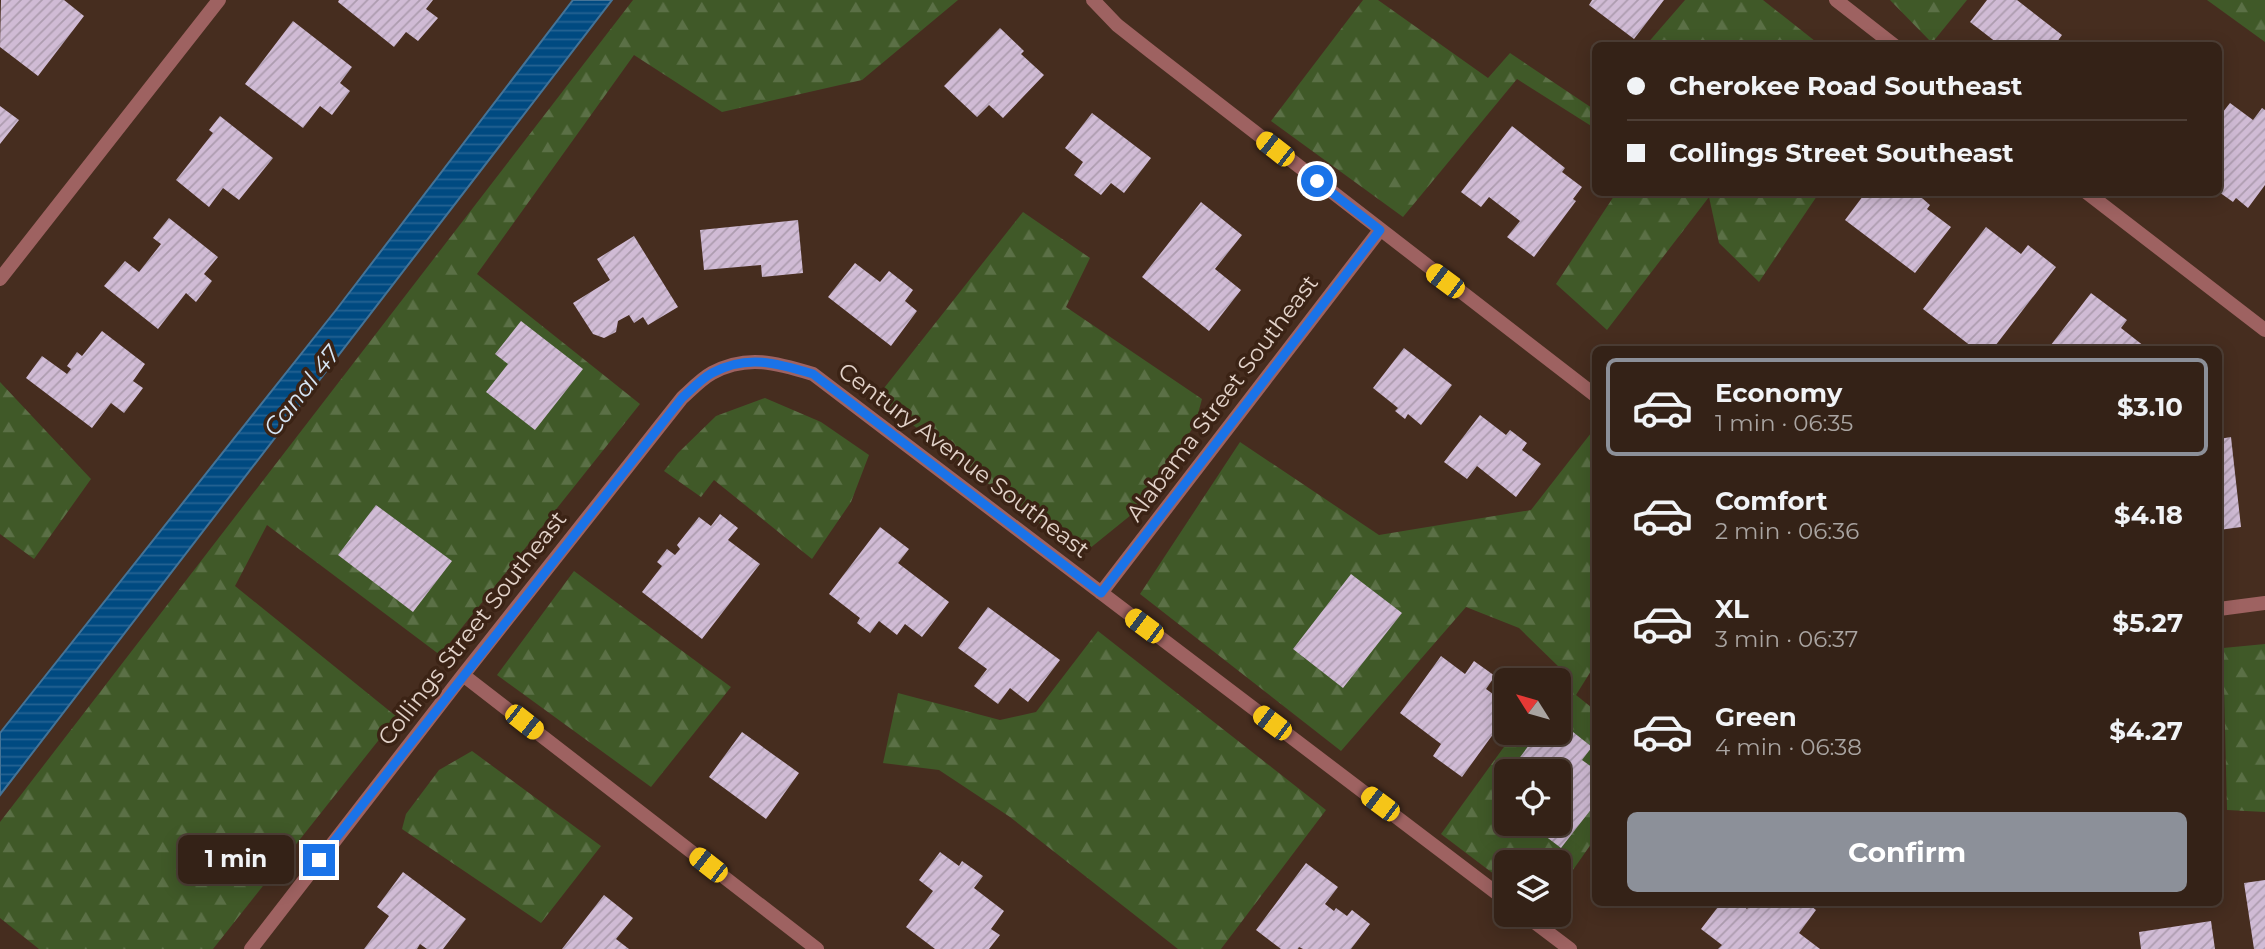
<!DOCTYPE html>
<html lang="en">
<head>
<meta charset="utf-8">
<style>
	body { margin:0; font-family:Montserrat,sans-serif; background:#3c2a20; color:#f1f3f6; height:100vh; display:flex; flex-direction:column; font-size:26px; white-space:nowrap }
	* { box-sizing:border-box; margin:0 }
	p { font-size:23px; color:#a9a4a1 }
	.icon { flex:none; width:38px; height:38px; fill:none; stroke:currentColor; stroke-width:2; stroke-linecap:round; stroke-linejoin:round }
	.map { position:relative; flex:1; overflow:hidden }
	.details { position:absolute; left:1592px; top:346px; width:630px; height:560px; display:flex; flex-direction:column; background:#342217; border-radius:10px; box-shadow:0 4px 18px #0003,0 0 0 2px #4e3f36 }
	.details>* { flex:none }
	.banner { position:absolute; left:1592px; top:42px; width:630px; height:154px; border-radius:10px; box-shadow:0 4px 18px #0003,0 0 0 2px #4e3f36; display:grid; align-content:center; height:154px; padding:0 35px; background:#342217 }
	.needle { width:46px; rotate:307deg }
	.fabs { position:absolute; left:1494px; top:668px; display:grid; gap:14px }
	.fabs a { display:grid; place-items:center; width:77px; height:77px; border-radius:10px; background:#342217; box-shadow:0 4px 18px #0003,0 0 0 2px #4e3f36; font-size:35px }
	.end { position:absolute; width:32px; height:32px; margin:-16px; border:9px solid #1a73e8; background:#fff; box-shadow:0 0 0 4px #fff }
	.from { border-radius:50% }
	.bubble { position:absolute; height:49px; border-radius:10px; background:#342217; box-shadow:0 4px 18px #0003,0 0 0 2px #4e3f36; font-size:23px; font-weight:700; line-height:49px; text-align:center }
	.car { position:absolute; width:21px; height:42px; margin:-21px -10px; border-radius:9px; box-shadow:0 0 5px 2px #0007; background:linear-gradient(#f5c518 24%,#345 0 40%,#f5c518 0 76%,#345 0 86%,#f5c518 0) }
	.banner b { display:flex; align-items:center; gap:24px; height:66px; font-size:26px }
	.banner b+b { border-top:2px solid #4e3f36 }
	.banner i { width:18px; height:18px; background:#f1f3f6 }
	ul { padding:12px 0 0; list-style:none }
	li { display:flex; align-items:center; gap:21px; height:98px; margin:0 14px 10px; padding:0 21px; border:4px solid transparent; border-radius:10px }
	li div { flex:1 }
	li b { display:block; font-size:26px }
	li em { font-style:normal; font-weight:700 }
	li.current { border-color:#8c9099 }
	li>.icon { width:63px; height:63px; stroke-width:1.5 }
	.button { display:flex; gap:14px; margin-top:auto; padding:14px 35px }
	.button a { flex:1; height:80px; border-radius:10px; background:#8c9099; color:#fff; font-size:28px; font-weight:700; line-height:80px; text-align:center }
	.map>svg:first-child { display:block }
	.forest { fill:url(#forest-firs); fill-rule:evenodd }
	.water { fill:url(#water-rules); stroke:#447397; stroke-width:2 }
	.building { fill:url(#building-hatch) }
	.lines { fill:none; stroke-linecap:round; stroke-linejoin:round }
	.street { stroke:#9e6261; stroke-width:14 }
	.route { stroke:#1a73e8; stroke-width:9 }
	.labels { text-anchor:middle; stroke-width:7; stroke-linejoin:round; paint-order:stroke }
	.street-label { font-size:23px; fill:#e3d3ca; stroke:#3b2315 }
	.water-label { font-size:24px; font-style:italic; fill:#d5e5f5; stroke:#3b2315 }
</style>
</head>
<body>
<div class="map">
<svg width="2265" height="949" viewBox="0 0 2265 949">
	<defs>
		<pattern id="forest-firs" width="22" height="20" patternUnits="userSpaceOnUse" patternTransform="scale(1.75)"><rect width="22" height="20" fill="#405928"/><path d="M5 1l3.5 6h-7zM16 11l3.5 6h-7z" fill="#5b7046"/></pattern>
		<pattern id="water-rules" width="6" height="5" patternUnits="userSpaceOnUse" patternTransform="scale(1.75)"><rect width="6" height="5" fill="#004a81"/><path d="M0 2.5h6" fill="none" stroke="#256392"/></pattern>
		<pattern id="building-hatch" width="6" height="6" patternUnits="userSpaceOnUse" patternTransform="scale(1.75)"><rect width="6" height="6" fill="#d0bbd5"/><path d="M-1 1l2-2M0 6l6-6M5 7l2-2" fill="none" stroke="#ad9caf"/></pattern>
	</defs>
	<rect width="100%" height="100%" fill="#462d1f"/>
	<path class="forest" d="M633,0H958L862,80L722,112L634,55L477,274L640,404L440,655L267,525L235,586L397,717L213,949H39L0,918V822Z
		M1363,0H1378L1488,78L1510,53L1592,108L1596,103V129L1517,79L1403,217L1271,121Z
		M1685,0H1763L1820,45H1646Z
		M1890,0H1967L1932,43Z
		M2207,0H2265V42Z
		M1616,193V192L1819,193L1759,282L1719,243L1709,197L1607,330L1556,284Z
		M1023,212L1090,258L1066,307L1202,399L1195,425L1131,515L1089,549L1062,541L877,397Z
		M0,382L91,479L34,559L0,534Z
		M765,398L821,422L869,455L851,502L812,559L714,480L701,497L664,471L678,453L716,416Z
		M1591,433L1596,437V663L1576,695L1596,711V837L1559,890V863H1507V884L1441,834L1514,733H1559V681H1552L1560,668L1519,628L1466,607L1341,751L1140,594L1240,442L1379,535L1531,510ZM1507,772H1559V824H1507Z
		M574,571L731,687L651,787L497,675Z
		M1098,631L1326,810L1221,949H1178L1010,817L939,770L883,763L898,693L1000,720L1036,712Z
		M2265,644V812L2227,810L2223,648Z
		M472,751L601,846L541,923L402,829L406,814L439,770Z"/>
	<path class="water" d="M573,0H612L0,795V733L336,310Z"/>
	<path class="building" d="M1,0H64L84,16L38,76L0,47Z
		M339,0H433L426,9L438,18L418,41L406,32L394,47L338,2Z
		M1592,0H1664L1634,39L1589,5Z
		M1987,0H2017L2062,35L2054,46H2001L1970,22Z
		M293,21L352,67L340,83L350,91L332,115L320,106L303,128L245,84Z
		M1000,28L1024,51L1021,54L1044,75L1003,118L989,105L977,117L944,86Z
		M2230,103L2253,120L2262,108L2265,110V185L2248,208L2236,198L2233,202L2219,192V117Z
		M0,106L19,120L0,144Z
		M1092,113L1151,158L1124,193L1111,183L1101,195L1074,175L1083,162L1065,148Z
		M220,116L273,158L239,200L223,188L209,207L176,180L213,133L209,130Z
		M1512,126L1565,168L1562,172L1582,187L1573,199L1576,201L1534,257L1507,237L1520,221L1489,197L1481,207L1461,192Z
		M1866,192H1915L1930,205L1927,209L1951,227L1915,273L1845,220Z
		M1201,202L1242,235L1215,269L1241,290L1209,331L1142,277Z
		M169,218L218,257L204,274L212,281L196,302L186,293L158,329L104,286L125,261L139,272L161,244L153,238Z
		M798,220L803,273L762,277L761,265L704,270L700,230Z
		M1986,227L2021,254L2028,245L2056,267L1992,350H1976L1923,309Z
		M634,236L678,307L648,325L643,317L634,323L629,315L618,321L616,332L604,338L593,334L573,303L610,280L597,259Z
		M855,263L880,282L889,271L913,290L905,301L917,311L891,346L828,297Z
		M2091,293L2127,320L2121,328L2149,350H2047Z
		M521,321L583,369L535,430L486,392L508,364L495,354Z
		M102,331L145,364L133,381L143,388L124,413L111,403L92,428L26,378L42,356L67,374L71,369L67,366L77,352L82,356Z
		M1404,348L1452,385L1421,425L1408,414L1405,419L1395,411L1398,408L1373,388Z
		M1480,415L1506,435L1510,430L1527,443L1522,450L1541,464L1516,497L1477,466L1467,479L1444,462Z
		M2231,437L2241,527L2219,530V439Z
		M376,505L452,561L413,612L338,555Z
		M720,514L738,528L728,540L760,564L702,639L642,592L662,566L657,562L667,549L675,555L680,549L677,545L699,517L711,526Z
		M880,527L909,549L898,563L949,602L922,637L905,624L897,635L879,621L870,633L857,623L860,618L829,594Z
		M1351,574L1402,613L1343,688L1293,649Z
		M988,607L1060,660L1028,702L1010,688L998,704L974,686L987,669L958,648Z
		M1441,656L1465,674L1474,661L1495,676L1486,689L1507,704V715L1462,777L1433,756L1441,744L1400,713Z
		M742,732L799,773L766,819L709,777Z
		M1573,732L1592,747L1582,760L1596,770V803L1561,848L1532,826L1559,824V772H1509L1538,733H1550L1564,743Z
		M940,852L959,866L962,861L983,876L974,888L1004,911L991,929L1000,935L989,949H935L906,927L933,891L919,880Z
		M1306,863L1338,887L1325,904L1334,911L1336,908L1347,916L1352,910L1370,924L1351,949H1303L1299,947L1298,949H1281L1256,930Z
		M403,872L466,919L443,949H427L420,944L417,949H364L389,916L377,907Z
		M2265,880V949H2254L2244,883Z
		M604,895L633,918L616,939L629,949H562Z
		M1721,903H1740L1747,909L1752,903H1807L1816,910L1799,933L1820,949H1718L1722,945L1701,929Z
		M2211,921L2215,949H2141L2139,932Z"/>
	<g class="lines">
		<path class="street" d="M1093,0L1117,25L1150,51L1596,396
			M1836,0L1895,46
			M2086,192L2265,330
			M0,279L219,0
			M1101,593L1380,230
			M2219,609L2265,603
			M463,675L817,949
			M1525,915L1570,949
			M251,949L463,675L682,398C691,390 701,379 712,373C747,354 777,363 813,374L1507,901"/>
	</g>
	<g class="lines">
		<path class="route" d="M319,860L682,398C691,390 701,379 712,373C747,354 777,363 813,374L1101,593L1380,230L1317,181"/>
	</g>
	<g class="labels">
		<g class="street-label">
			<text transform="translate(1222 398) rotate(-53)" y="8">Alabama Street Southeast</text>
			<text transform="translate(964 460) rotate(37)" y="8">Century Avenue Southeast</text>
			<text transform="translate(472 628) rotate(-52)" y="8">Collings Street Southeast</text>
		</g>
		<g class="water-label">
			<text transform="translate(302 391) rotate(-52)" y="8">Canal 47</text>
		</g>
	</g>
</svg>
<div class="fabs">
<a><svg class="needle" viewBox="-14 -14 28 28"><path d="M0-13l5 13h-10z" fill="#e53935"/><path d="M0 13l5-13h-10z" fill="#a9a4a1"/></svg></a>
<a><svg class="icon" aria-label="locate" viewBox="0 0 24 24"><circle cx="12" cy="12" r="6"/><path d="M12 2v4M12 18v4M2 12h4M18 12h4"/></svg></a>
<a><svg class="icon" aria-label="layers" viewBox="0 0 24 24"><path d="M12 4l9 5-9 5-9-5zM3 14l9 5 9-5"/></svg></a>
</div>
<i class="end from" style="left:1317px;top:181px"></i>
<i class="end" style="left:319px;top:860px"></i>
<div class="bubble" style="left:178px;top:835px;width:116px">1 min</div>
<i class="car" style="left:1275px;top:149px;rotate:308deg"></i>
<i class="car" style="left:1445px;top:281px;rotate:307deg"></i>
<i class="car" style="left:1144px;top:626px;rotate:307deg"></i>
<i class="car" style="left:524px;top:722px;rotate:128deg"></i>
<i class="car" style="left:1272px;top:723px;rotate:307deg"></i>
<i class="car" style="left:1380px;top:804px;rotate:307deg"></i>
<i class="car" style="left:708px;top:865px;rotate:308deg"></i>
<div class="banner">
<b><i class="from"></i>Cherokee Road Southeast</b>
<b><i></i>Collings Street Southeast</b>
</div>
<section class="details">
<ul>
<li class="current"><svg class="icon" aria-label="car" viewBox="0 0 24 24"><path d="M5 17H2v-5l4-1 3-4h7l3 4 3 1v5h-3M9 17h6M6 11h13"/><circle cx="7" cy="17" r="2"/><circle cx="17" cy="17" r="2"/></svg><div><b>Economy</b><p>1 min · 06:35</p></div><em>$3.10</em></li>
<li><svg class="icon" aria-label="car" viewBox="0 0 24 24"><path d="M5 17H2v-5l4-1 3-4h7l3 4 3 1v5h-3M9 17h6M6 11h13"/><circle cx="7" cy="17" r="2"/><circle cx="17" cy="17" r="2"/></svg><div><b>Comfort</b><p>2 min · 06:36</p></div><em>$4.18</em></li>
<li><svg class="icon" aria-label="car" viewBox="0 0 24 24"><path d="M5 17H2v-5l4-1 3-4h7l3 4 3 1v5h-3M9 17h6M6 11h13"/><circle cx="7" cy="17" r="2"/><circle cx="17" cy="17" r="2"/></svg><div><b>XL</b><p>3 min · 06:37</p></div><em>$5.27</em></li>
<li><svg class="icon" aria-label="car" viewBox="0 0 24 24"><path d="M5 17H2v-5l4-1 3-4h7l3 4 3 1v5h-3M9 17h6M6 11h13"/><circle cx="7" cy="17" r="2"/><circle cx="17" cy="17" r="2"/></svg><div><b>Green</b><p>4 min · 06:38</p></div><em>$4.27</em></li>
</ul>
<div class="button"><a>Confirm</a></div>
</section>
</div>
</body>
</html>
